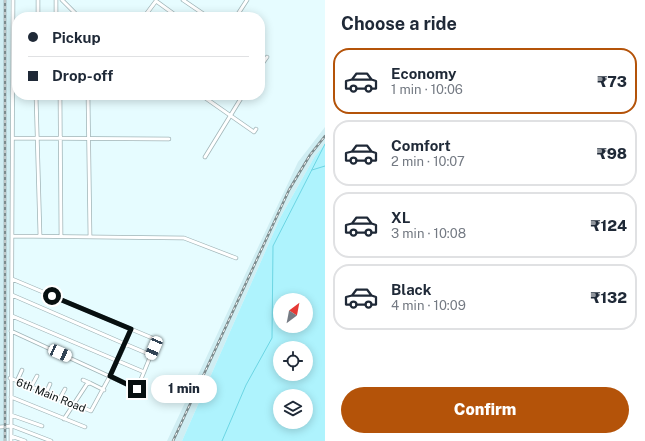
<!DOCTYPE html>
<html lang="en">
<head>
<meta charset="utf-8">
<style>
	body { margin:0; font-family:"Public Sans",sans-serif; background:#f6f6f7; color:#1f2937; height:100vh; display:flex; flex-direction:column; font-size:15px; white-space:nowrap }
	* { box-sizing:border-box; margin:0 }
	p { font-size:13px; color:#747a83 }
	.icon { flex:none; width:22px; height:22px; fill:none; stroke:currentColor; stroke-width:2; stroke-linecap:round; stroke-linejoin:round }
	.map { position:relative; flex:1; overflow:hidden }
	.sheet { display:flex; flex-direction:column; background:#fff; width:320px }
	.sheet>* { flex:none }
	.guide { position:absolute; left:12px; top:12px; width:253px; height:88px; border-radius:16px; box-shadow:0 2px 10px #0003; display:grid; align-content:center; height:88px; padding:0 16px; background:#fff }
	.needle { width:26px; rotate:32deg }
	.tools { position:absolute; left:273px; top:293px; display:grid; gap:8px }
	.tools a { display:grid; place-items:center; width:40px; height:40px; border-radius:50%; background:#fff; box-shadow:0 2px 10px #0003; font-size:20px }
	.end { position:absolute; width:18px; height:18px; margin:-9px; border:5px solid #070f10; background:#fff; box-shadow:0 0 0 2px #fff }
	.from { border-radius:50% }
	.bubble { position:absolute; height:28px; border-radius:14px; background:#fff; box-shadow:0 2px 10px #0003; font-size:13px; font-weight:800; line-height:28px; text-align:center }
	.car { position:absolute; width:12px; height:24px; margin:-12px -6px; border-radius:5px; box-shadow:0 0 3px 1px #0007; background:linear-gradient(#fff 24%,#345 0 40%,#fff 0 76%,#345 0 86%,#fff 0) }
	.guide b { display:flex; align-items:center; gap:14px; height:38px; font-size:15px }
	.guide b+b { border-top:1px solid #e0e1e3 }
	.guide i { width:10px; height:10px; background:#1f2937 }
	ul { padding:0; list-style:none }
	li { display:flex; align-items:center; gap:12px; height:66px; margin:0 8px 6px; padding:0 8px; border:2px solid #e0e1e3; border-radius:16px }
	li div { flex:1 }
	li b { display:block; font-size:15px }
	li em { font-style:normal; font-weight:800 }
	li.selected { border-color:#b45309 }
	li>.icon { width:36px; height:36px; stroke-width:1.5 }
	h2 { padding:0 16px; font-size:18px; line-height:48px }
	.action { display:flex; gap:8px; margin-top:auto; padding:8px 16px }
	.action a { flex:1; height:46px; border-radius:24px; background:#b45309; color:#fff; font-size:16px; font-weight:800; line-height:46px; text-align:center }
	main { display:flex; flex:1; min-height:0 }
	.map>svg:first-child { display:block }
	.built { fill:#d0eef3 }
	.green { fill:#aef3fd; fill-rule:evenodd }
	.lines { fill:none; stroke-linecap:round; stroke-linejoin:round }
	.stream { stroke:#6cd5e3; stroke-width:1 }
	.street-casing { stroke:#a1b5b8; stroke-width:4.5 }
	.street { stroke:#fff; stroke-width:3 }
	.rail-casing { stroke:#7d8c8e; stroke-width:2.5 }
	.rail { stroke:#fff; stroke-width:1; stroke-dasharray:3; stroke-linecap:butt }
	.route { stroke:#070f10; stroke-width:5 }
	.labels { text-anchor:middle; stroke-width:3; stroke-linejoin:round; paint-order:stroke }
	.street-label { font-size:11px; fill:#070f10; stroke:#fff }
</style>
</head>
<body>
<main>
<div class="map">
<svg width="325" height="441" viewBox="0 0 325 441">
	<rect width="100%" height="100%" fill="#e6fcff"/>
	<path class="built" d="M0,0H10V184L7,441H0Z
		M325,127V144L315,156L280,218L182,441H167L298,162Z"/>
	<path class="green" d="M325,144V441H182L280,218L315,156ZM280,300H306V326H280ZM280,348H306V374H280ZM280,396H306V422H280Z"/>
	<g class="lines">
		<path class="stream" d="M312,170L325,166
			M222,441L246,385L272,338L273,246L325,144"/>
		<g class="street-casing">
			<path id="street" d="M56,0V17
				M62,0L79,17
				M183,0L208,17
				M156,1L178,17
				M38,17V0
				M144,17L156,1
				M236,17L247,0
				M260,67L267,57
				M36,95L40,236
				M60,95L61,236
				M88,95L90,237
				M201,95L254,132L256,129
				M13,138L169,139
				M205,157L243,95
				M12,236L184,238L236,258
				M12,295L125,344L131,329
				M12,316L144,372
				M11,331L137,389L157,340L12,279
				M10,378L91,411L110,376L125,344L151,355
				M83,380L90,383
				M17,381L22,370
				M31,387L37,376
				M46,393L50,384
				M11,397L85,427
				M60,398L65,389
				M11,415L42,426
				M64,419L87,384L90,383L104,390
				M0,427L12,426L51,441
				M11,436L25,441
				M11,441L13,0"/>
		</g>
		<use href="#street" class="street"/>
		<g class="rail-casing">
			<path id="rail" d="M5,441V0
				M173,441L289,190L310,155L325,136"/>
		</g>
		<use href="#rail" class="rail"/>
	</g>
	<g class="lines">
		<path class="route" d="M52,296L131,329L110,376L137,389"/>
	</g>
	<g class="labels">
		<g class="street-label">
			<text transform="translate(51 395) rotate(22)" y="4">6th Main Road</text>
		</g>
	</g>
</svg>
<div class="tools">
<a><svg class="needle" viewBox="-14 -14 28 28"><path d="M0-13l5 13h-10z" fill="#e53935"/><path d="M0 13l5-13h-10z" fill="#747a83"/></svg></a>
<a><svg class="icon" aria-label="locate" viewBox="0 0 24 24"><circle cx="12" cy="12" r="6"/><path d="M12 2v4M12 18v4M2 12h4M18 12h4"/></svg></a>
<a><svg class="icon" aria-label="layers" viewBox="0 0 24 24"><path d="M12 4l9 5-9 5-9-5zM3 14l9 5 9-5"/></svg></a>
</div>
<i class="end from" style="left:52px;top:296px"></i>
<i class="end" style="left:137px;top:389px"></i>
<div class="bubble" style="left:151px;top:375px;width:66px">1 min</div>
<i class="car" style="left:154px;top:348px;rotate:203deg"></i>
<i class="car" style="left:60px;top:353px;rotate:114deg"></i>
<div class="guide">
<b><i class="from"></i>Pickup</b>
<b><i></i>Drop-off</b>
</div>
</div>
<section class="sheet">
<h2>Choose a ride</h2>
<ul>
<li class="selected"><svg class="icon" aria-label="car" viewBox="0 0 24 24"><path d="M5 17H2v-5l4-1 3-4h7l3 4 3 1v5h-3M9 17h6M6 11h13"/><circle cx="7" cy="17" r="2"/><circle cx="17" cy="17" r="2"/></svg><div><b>Economy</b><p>1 min · 10:06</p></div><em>₹73</em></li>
<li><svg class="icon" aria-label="car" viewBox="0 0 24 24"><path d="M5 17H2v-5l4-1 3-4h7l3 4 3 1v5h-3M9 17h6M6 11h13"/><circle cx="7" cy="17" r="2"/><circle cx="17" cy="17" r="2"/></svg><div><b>Comfort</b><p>2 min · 10:07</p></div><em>₹98</em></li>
<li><svg class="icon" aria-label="car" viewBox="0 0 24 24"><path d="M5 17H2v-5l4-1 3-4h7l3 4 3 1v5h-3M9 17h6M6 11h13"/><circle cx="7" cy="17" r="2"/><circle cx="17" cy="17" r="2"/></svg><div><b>XL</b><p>3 min · 10:08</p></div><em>₹124</em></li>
<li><svg class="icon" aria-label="car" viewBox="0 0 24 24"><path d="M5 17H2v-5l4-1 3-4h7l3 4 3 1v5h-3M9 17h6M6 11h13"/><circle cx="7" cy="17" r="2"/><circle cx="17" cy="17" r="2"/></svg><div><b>Black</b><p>4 min · 10:09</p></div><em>₹132</em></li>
</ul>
<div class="action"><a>Confirm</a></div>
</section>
</main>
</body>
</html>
